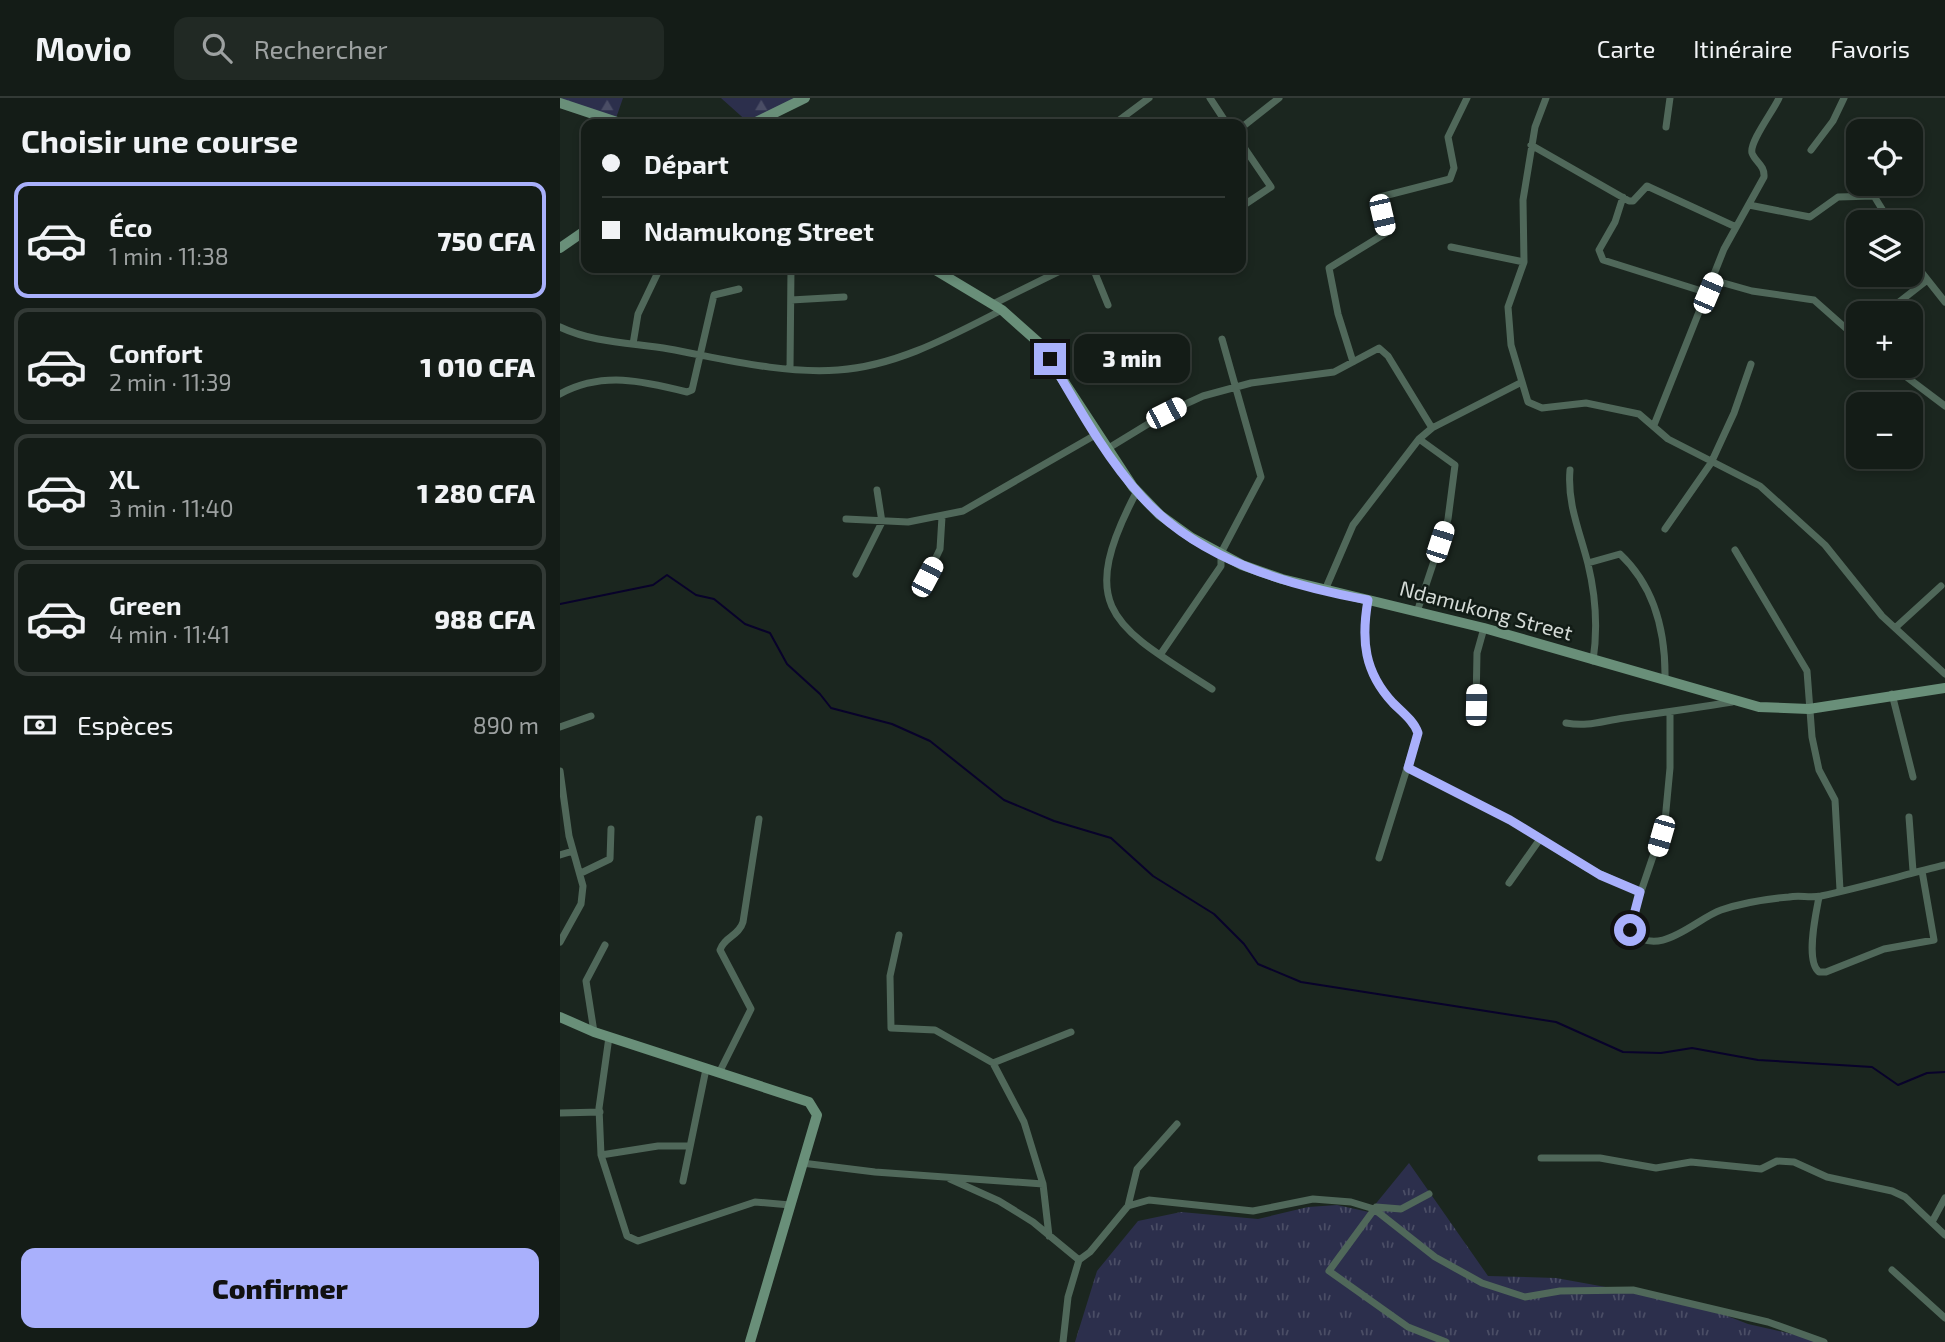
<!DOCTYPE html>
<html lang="fr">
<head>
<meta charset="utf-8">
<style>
	body { margin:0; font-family:"Exo 2",sans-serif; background:#212924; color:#f1f3f6; height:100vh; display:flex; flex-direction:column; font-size:26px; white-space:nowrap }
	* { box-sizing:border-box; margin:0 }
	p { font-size:23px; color:#9da1a1 }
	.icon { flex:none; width:38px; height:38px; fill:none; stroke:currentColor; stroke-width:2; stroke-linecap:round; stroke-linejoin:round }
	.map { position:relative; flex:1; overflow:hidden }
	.panel { display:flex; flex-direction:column; background:#141c17; width:560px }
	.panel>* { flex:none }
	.hud { position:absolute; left:21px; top:21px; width:665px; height:154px; border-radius:14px; box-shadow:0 4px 10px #0003,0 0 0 2px #333a36; display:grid; align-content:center; height:154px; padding:0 21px; background:#141c17 }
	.tools { position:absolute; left:1286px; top:21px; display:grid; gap:14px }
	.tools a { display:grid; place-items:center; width:77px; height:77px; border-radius:14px; background:#141c17; box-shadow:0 4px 10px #0003,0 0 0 2px #333a36; font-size:35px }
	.end { position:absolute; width:32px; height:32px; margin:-16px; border:9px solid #a9b0fc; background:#111; box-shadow:0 0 0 4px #111 }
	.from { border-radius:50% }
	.bubble { position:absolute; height:49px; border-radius:14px; background:#141c17; box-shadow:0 4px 10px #0003,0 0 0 2px #333a36; font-size:23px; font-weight:800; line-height:49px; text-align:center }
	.car { position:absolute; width:21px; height:42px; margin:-21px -10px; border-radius:9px; box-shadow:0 0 5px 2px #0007; background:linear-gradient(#fff 24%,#345 0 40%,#fff 0 76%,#345 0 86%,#fff 0) }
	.hud b { display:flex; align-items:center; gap:24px; height:66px; font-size:26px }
	.hud b+b { border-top:2px solid #333a36 }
	.hud i { width:18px; height:18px; background:#f1f3f6 }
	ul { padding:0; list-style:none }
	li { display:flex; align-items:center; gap:21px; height:116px; margin:0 14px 10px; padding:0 7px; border:4px solid #333a36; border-radius:14px }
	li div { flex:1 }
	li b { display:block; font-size:26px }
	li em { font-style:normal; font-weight:800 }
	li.active { border-color:#a9b0fc }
	li>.icon { width:63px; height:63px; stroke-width:1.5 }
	h2 { padding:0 21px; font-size:32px; line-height:84px }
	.pay { display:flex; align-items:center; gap:18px; height:77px; padding:0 21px; font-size:26px }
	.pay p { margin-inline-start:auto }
	.action { display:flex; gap:14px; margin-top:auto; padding:14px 21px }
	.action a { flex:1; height:80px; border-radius:14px; background:#a9b0fc; color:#111; font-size:28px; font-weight:800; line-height:80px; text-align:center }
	header { display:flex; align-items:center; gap:42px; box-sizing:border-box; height:98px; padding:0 35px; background:#141c17; border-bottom:2px solid #333a36 }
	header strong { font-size:33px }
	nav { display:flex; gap:38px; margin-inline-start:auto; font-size:24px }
	.search { width:490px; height:63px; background:#212924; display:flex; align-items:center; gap:18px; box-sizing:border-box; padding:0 24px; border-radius:14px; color:#9da1a1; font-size:26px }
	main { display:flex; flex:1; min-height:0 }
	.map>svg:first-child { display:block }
	.grass { fill:url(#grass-tufts) }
	.forest { fill:url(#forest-firs) }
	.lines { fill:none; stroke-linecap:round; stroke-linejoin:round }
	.stream { stroke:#08022a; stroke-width:2 }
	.street { stroke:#50685a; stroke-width:7 }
	.secondary { stroke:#698f79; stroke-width:10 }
	.route { stroke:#a9b0fc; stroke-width:9 }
	.labels { text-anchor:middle; stroke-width:5; stroke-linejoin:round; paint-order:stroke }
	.street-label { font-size:21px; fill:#d4dad6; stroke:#121c16 }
</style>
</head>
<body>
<header>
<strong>Movio</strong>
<div class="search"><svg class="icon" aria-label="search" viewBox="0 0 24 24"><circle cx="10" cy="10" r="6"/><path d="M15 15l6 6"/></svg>Rechercher</div>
<nav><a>Carte</a><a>Itinéraire</a><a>Favoris</a></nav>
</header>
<main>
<section class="panel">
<h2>Choisir une course</h2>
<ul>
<li class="active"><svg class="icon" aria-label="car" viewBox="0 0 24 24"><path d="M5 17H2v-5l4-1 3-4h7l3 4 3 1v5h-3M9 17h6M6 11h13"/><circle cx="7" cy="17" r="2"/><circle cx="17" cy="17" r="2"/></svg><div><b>Éco</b><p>1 min · 11:38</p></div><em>750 CFA</em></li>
<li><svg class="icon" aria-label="car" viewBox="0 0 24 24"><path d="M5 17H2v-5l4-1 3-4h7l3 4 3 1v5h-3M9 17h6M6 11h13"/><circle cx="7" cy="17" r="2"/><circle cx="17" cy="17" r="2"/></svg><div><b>Confort</b><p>2 min · 11:39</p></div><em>1 010 CFA</em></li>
<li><svg class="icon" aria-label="car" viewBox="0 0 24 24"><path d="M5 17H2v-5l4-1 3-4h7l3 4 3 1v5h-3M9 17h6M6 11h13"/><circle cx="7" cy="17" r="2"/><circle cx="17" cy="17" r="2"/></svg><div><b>XL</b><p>3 min · 11:40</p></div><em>1 280 CFA</em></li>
<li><svg class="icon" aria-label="car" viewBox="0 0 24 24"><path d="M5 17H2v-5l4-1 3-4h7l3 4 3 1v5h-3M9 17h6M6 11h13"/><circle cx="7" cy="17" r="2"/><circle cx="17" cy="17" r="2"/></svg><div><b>Green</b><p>4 min · 11:41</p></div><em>988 CFA</em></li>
</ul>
<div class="pay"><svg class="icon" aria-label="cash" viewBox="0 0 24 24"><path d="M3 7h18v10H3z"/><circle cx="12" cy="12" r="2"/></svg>Espèces<p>890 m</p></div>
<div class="action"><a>Confirmer</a></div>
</section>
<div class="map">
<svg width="1385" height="1244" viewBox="0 0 1385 1244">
	<defs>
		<pattern id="grass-tufts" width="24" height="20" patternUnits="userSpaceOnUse" patternTransform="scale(1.75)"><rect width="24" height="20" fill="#2c2f4c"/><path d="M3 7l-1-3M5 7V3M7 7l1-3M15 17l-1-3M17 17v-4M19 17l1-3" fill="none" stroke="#4a4d65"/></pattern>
		<pattern id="forest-firs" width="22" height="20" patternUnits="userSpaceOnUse" patternTransform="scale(1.75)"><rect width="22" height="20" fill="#2c2f4c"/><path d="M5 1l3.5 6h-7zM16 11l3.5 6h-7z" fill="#4a4d65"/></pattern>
	</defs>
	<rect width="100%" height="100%" fill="#1b261f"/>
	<path class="grass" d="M849,1065L928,1178L996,1180L1134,1205L1188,1226L1267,1244H515L537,1173L578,1123L621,1114L698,1121L748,1109L777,1107L809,1114Z"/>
	<path class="forest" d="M0,0H63L55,23Z
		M161,0H241L190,26Z"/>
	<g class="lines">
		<path class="stream" d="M0,506L93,487L107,477L136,497L154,501L185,526L210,535L227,566L260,596L271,610L332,626L370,643L444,702L494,723L551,740L593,778L654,816L684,846L698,866L741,884L996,924L1063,954L1101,955L1132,950L1198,962L1312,969L1338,987L1367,975L1385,974"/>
		<path class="street" d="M650,0L667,26
			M986,0L975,29L963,102L964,164L948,209L951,247L968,304L982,310L1026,305L1079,316L1108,341L1200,388L1265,447L1322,518L1385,576
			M554,26L589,0
			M1106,29L1110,0
			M681,30L719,0
			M681,45L711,89L681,109
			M971,47L1069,103H1073L1087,88L1176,129
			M1251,52L1273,23L1284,0
			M1063,99L1055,124L1039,152L1043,162L1148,195
			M1189,107L1250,119L1278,99L1314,98L1330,124
			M891,149L964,164
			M1351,161L1385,204
			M533,170L548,207
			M1153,182L1192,193L1254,202L1298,241
			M231,202L284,199
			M433,206L506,170
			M1325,215L1366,183
			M0,229C33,245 74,245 109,251C164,261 222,276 278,272C337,268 391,238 442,212
			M73,246L78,216L100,170
			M793,264L778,216L769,170L826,135L820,99L890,81L894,70L888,39L907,0
			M1332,268L1385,308
			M230,271L231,170
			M0,296C42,273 83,283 127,294L132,292L154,197L179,191
			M1094,327L1164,151L1204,79C1205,67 1195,64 1192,55C1189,44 1214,12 1219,0
			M547,351L606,315L643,298L691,285L774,274L819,250L828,258L872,330
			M1010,372C1007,406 1020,434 1028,466C1036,499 1038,530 1033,563
			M577,393C514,512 554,528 652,591
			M286,421L348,424L403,413L537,336
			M1105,431L1151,365L1174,315L1191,266
			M1175,452L1247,573L1252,639L1259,672L1275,702L1280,792
			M1028,465L1060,456C1095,489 1106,536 1105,583
			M296,476L322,424L317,392
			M765,492L793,427L859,341L872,330L960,285
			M359,495L380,451L382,419
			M808,502C801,540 803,570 829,601C838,612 853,621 858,635L819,760
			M857,514L888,421L895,367L859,341
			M1335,530L1381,488
			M600,557L661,468V455L701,379L662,241
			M1332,596L1353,679
			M916,607L917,555L924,530
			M1110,616V670L1105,723L1071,823L1070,832C1098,863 1135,821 1161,812C1182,805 1206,801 1229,799C1239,797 1250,800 1261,798C1302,789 1344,777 1385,767
			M1006,625C1028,629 1042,623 1064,620C1100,615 1136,610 1172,604
			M0,629L31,618
			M848,670L950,722L1027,770L1080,794
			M0,673L9,738L23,788L21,806L0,844
			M1349,719L1353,773
			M0,757L13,753
			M21,775L50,761L51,731
			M949,785L980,741
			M1259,799C1256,815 1245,863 1259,874H1266L1324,851L1374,842L1362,773
			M339,837L330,878L331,930L375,932L433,965L464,1024L483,1086L489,1138
			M34,934L26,883L45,847
			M49,939L39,1010L41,1057L67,1138L78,1143L195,1104L230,1107
			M433,965L511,934
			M159,975L191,911L160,852C164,839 179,838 183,824L199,721
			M0,1015L40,1014
			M41,1057L98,1048H129
			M981,1060H1040L1096,1070L1131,1064L1201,1071L1217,1063L1234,1064L1267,1079L1332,1093L1345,1099L1385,1137
			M242,1065L315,1074L483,1086
			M390,1081L439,1103L473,1124L519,1162
			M123,1083L146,971
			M869,1096L841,1111L816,1109L769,1173L848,1229L886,1244
			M568,1108L577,1071L617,1026
			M1372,1124L1385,1100
			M1332,1172L1385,1220
			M503,1244L508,1199L519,1162L530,1154L568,1108L589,1102L693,1113L753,1101L791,1104L814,1111L875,1159L922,1185L965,1199L1000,1193L1073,1192L1208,1224L1264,1244"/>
		<path class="secondary" d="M0,5L63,26
			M192,26L245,0
			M0,150L26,132
			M372,170L442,212L478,244L573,389L600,417L632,440L682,467L722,481L924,530L1199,609L1249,611L1385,590
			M0,919L34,934L249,1004L257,1017L190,1244"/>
	</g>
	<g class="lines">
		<path class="route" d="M490,261C517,307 546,360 582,399C639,462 727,487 808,502C801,542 804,574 833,605C842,614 854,623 858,635L848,670L950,722L1040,777L1080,794L1070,832"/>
	</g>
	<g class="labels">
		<g class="street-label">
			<text transform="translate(926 513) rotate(15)" y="7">Ndamukong Street</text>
		</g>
	</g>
</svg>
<div class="tools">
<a><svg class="icon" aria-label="locate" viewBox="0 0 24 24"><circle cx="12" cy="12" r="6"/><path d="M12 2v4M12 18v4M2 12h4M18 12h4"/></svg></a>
<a><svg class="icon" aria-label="layers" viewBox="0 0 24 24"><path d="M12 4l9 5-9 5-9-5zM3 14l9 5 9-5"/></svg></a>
<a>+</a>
<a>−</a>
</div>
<i class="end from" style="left:1070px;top:832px"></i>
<i class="end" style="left:490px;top:261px"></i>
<div class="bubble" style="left:514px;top:236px;width:116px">3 min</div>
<i class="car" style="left:822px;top:117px;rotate:167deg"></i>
<i class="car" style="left:1148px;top:195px;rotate:23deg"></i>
<i class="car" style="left:606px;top:315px;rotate:63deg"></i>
<i class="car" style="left:880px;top:444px;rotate:18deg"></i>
<i class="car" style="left:367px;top:479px;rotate:28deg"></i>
<i class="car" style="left:916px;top:607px;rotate:1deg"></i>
<i class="car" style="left:1101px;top:738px;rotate:196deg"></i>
<div class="hud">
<b><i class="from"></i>Départ</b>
<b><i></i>Ndamukong Street</b>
</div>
</div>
</main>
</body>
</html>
